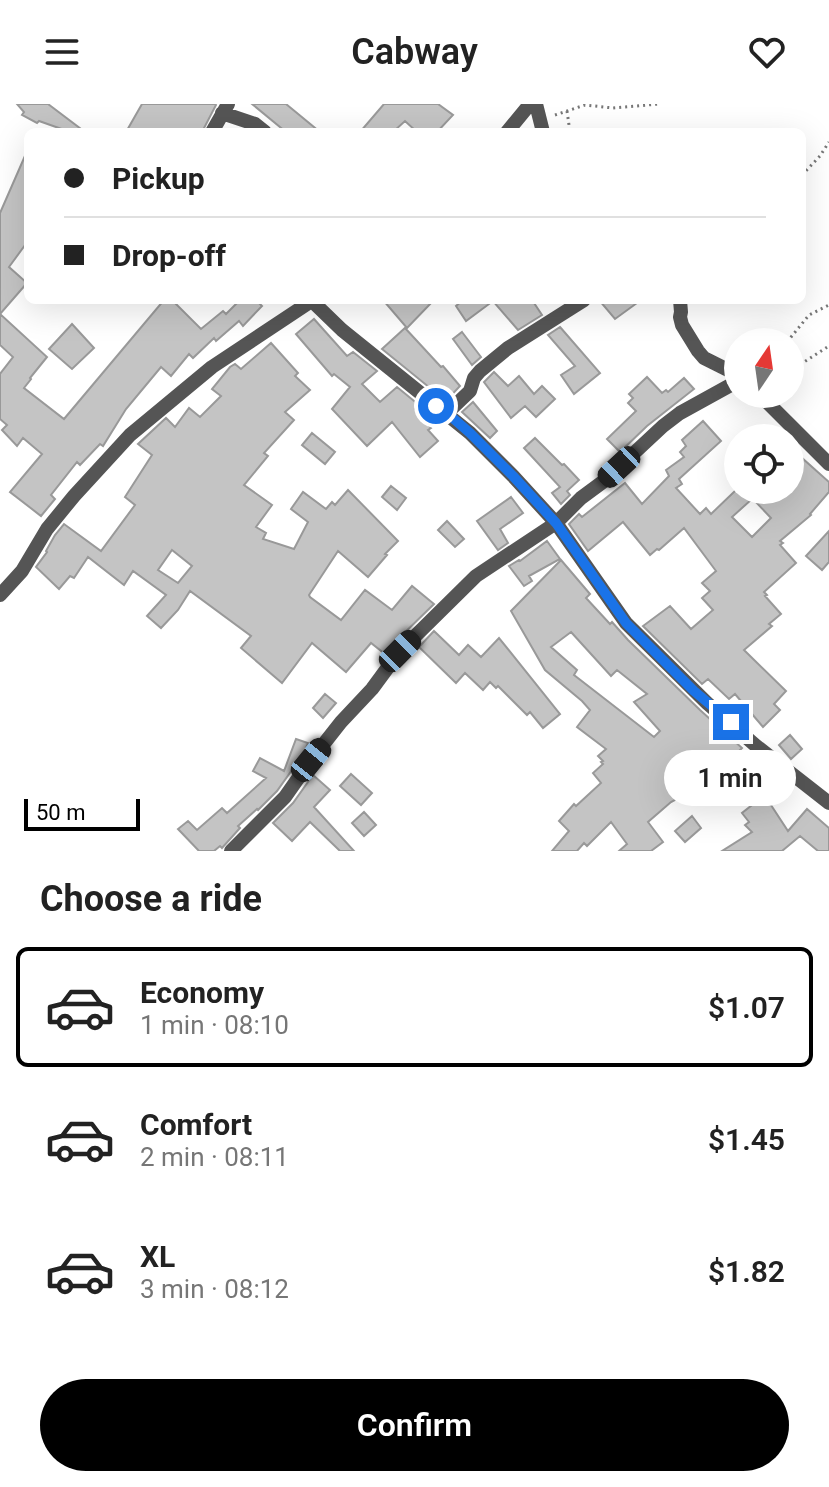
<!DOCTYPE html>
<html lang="en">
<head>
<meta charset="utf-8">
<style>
	body { margin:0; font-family:Roboto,sans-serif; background:#f2f2f2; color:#222; height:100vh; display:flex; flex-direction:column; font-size:30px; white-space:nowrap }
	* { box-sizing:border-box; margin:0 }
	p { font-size:26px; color:#767676 }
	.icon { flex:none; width:44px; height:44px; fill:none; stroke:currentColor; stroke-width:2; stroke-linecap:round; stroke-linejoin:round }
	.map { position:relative; height:747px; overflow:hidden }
	.drawer { display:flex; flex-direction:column; background:#fff; flex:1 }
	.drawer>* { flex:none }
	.top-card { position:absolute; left:24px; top:24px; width:782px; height:176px; border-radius:12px; box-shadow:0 8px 32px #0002; display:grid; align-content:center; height:176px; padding:0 40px; background:#fff }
	.needle { width:52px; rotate:13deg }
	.fabs { position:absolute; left:724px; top:224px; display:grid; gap:16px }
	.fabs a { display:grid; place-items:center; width:80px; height:80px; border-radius:50%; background:#fff; box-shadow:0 8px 32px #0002; font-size:40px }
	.scale { position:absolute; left:24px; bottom:20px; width:116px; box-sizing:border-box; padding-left:8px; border:4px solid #000; border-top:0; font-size:22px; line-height:28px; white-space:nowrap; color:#000; -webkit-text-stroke:6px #fff; paint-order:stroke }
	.end { position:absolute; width:36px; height:36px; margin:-18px; border:10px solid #1a73e8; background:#fff; box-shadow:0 0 0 4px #fff }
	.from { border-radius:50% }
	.bubble { position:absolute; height:56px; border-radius:28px; background:#fff; box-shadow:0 8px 32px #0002; font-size:26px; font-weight:600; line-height:56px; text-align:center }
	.car { position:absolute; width:24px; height:48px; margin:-24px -12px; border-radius:10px; box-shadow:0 0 6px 2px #0007; background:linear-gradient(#222 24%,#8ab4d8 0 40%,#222 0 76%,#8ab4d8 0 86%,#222 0) }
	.top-card b { display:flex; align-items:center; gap:28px; height:76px; font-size:30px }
	.top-card b+b { border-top:2px solid #e0e0e0 }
	.top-card i { width:20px; height:20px; background:#222 }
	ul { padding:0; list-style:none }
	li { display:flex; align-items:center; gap:24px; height:120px; margin:0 16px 12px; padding:0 24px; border:4px solid transparent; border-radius:12px }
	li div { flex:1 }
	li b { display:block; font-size:30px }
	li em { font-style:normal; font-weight:600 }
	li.current { border-color:#000 }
	li>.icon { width:72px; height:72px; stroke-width:1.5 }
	h2 { padding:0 40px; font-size:36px; line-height:96px }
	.cta { display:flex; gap:16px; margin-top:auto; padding:16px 40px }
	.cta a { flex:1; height:92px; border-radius:48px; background:#000; color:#fff; font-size:32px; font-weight:600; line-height:92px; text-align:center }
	header { display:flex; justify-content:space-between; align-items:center; height:104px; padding:0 40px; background:#fff; font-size:36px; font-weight:600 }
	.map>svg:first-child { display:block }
	.building { fill:#c4c4c4; stroke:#999; stroke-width:2; fill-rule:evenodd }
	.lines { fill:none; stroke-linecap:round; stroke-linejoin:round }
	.path { stroke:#777; stroke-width:3; stroke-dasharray:2 4; stroke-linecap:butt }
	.minor { stroke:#555; stroke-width:14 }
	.route { stroke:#1a73e8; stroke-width:10 }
</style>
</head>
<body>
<header><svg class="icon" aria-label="menu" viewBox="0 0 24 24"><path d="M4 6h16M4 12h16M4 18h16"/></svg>Cabway<svg class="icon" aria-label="heart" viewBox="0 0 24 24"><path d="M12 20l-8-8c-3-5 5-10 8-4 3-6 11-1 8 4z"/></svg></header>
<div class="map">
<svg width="829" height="747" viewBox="0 0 829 747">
	<rect width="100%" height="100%" fill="#fff"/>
	<path class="building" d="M17,0H48L85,28H70L39,17L37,19L22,11L24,8Z
		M142,0H215L216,1L202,28H126Z
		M252,0H286L320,28H286Z
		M384,0H438L453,11L437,28H417L405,17L393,28H360Z
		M28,45V137L9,163L27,179L0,210L47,253L30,274L31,275L24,284L64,315L164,196H172L201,225L223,207L226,210L240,196H256L262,202L243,222L239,217L216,237L214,234L193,254L189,250L171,272L161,263L126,305L103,342L100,340L80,361L77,358L51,391L55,395L41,412L10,388L42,350L23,334L17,342L2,326L7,321L0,315V270L13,253L0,241V109Z
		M383,196H434L407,224Z
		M463,196H532L542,211L518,226L493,197L466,217L456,202Z
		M599,196H641L615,215Z
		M314,215L347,252L353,248L377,267L362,280L380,298L397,283L419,301L415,305L431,324L428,326L438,337L420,353L392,318L367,342L332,305L350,283L334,270L332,272L296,230Z
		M72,220L94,244L72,265L49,245Z
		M560,223L600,269L574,290L561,271L575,262L548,231Z
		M405,224L441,263L443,262L460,282L446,297L382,245Z
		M462,228L481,253L472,261L453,235Z
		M271,239L298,269L295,272L310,286L285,308L294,316L264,349L268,352L244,381L272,401L256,423L266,429L263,435L294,445L308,418L291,405L303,388L326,405L332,398L335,401L348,386L398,437L385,450L387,451L368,473L338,447L309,491L310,493L341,516L365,486L392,506L412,482L434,500L393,540L385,550L371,539L346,568L312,539L282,579L241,544L251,532L190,487L178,506L161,524L147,512L166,491L133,467L124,481L88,453L74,474L70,472L59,485L36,463L47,448L46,447L55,431L64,420L101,447L135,401L125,393L152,351L138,340L166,314L175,323L189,304L200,313L221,292L212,285L230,263L235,260L241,265ZM172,446L192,462L178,479L158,466Z
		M494,268L508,282L519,272L534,290L542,282L555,295L536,313L525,302L511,314L484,278Z
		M647,273L662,289L666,286L668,288L684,274L694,285L647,322L620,348L607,335L636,307L628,299L633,294L629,290Z
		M473,298L497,327L490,334L462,308Z
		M703,317L721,337L679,375L682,380L676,384L700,410L706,404L711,410L736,386H762L732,413L752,433L771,414L754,396L765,386H790V367L802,354L829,378V388L810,410L811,411L780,437L783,439L780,441L796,459L764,488L767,491L765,492L781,510L769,520L772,522L744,546L786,587L774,600L780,606L763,623L735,590L729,595L708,575L702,580L643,522L670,502L691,525L713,506L702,494L710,487L702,479L716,467L684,424L659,446L657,445L650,451L623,418L588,447L569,420L579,410L582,413L625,379L642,400L669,372L666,366L684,353L680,348L686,342L682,336Z
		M312,329L335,348L325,360L302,341Z
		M535,334L562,361L564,360L579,376L567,387L570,391L561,400L552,389L560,383L524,344Z
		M391,382L406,394L397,406L382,393Z
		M511,393L523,409L500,425L508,439L498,446L477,417Z
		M447,417L464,435L455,443L438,426Z
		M829,427V458L822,466L806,452Z
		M547,437L560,455L529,472L532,477L524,482L509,462L519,456L520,457Z
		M561,456L590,490L586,494L610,520L612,518L628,536L700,606L742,644L710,677L671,698L648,718L663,738L651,747H619L627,740L611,718L587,742L584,739L577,747H552L569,727L559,717L574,700L576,702L601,679L593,669L603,660L601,658L603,657L598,652L606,645L577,623L590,606L582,597L545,566L511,507ZM571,528L611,572L617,566L647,590L634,598L660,627L654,633L574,571L577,566L551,543Z
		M434,527L459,551L468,541L481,553L499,534L560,610L543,624L530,608L527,611L498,582L496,584L490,578L483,586L465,569L456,579L419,543Z
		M325,590L336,599L323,614L313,604Z
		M790,631L802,645L791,655L779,641Z
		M296,635L308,639L304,649L277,687L258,706L257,705L238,722L240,724L222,744L220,742L214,747H199L178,725L188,717L197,726L222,704L227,709L266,674L253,667L260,654L284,667Z
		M759,658L766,666L768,664L782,681L767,695L788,727L807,705L829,724V747H818L800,732L782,747H722L752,728L745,721L749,718L742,709L752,701L734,679Z
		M351,670L372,689L361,701L340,682Z
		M313,671L330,686L314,703L354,747H340L310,718L292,737L273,719L293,699Z
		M364,708L376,721L364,732L352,719Z
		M692,712L701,724L685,738L675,727Z"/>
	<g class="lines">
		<path class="path" d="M567,7L570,28
			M555,11L585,1L613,4L659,0
			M802,71L820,52L829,38
			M787,238L809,211L829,201
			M790,267L829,242"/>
		<path class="minor" d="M536,0L543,28
			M222,9L255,20L265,28
			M212,28L228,0
			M507,28L530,0
			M680,196L681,208L680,213L682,221L698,247L704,254L738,271
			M312,197L342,226L470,329L513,372L556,419L626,519L707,599L755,641L829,699
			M759,290L829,360
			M447,309L470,287L474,274L480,267L508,244L584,196
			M0,491L22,467L47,425L74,392L130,331L212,263L313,196
			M231,747L285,693L311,656L341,618L372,585L400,547L476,472L556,419L581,394L604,377L663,322L680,309L738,277"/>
	</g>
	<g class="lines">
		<path class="route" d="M436,302L447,309L470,329L513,372L556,419L626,519L694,587L731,618"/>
	</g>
</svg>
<div class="fabs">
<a><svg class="needle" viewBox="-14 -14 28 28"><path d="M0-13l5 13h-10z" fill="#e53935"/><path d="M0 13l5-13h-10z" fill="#767676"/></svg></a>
<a><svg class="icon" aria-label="locate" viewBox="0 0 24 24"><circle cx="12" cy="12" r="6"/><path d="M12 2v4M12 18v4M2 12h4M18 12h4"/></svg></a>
</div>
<div class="scale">50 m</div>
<i class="end from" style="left:436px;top:302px"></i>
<i class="end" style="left:731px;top:618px"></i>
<div class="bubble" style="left:664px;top:646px;width:132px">1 min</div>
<i class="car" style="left:619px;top:363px;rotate:227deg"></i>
<i class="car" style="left:400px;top:547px;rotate:45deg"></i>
<i class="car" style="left:311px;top:656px;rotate:39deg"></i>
<div class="top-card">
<b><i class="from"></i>Pickup</b>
<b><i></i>Drop-off</b>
</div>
</div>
<section class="drawer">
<h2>Choose a ride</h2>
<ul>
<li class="current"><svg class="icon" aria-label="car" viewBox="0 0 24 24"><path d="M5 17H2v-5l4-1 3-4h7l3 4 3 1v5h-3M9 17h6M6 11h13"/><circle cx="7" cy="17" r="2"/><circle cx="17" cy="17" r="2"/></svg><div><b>Economy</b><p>1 min · 08:10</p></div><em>$1.07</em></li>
<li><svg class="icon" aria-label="car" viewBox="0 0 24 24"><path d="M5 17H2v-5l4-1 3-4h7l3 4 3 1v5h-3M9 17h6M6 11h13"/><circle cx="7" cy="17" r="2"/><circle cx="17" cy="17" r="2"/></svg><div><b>Comfort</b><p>2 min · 08:11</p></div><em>$1.45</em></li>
<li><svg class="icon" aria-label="car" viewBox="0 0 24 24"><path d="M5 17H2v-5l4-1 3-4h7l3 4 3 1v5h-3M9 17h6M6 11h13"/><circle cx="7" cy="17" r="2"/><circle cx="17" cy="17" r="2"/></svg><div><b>XL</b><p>3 min · 08:12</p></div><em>$1.82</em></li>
</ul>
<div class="cta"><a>Confirm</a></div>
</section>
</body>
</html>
